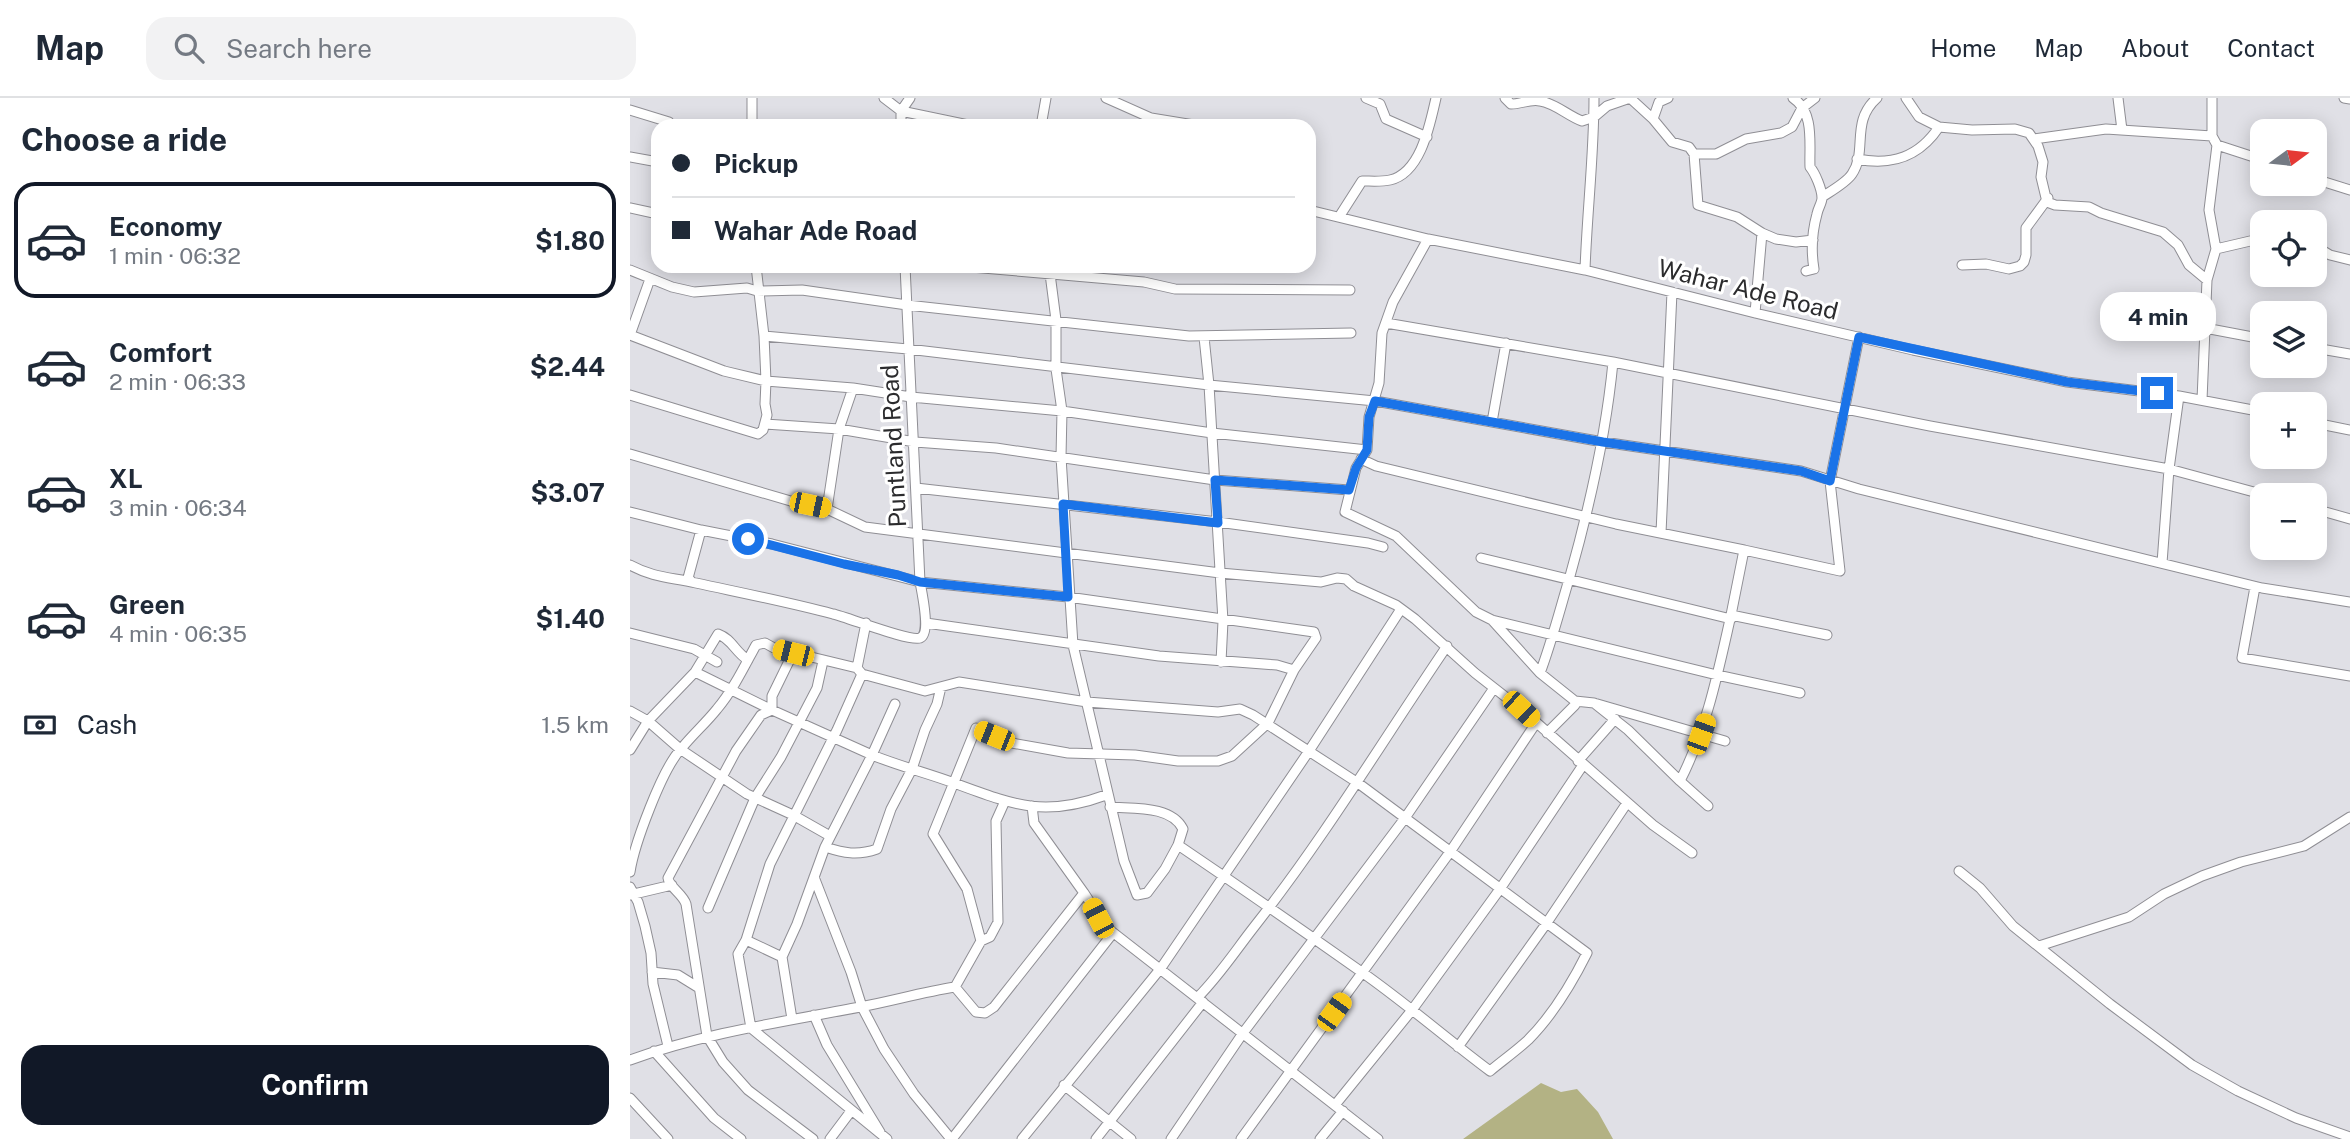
<!DOCTYPE html>
<html lang="en">
<head>
<meta charset="utf-8">
<style>
	body { margin:0; font-family:"Public Sans",sans-serif; background:#f2f2f3; color:#1f2937; height:100vh; display:flex; flex-direction:column; font-size:26px; white-space:nowrap }
	* { box-sizing:border-box; margin:0 }
	p { font-size:23px; color:#747a83 }
	.icon { flex:none; width:38px; height:38px; fill:none; stroke:currentColor; stroke-width:2; stroke-linecap:round; stroke-linejoin:round }
	.map { position:relative; flex:1; overflow:hidden }
	.panel { display:flex; flex-direction:column; background:#fff; width:630px }
	.panel>* { flex:none }
	.top-card { position:absolute; left:21px; top:21px; width:665px; height:154px; border-radius:21px; box-shadow:0 4px 18px #0003; display:grid; align-content:center; height:154px; padding:0 21px; background:#fff }
	.needle { width:46px; rotate:75deg }
	.buttons { position:absolute; left:1620px; top:21px; display:grid; gap:14px }
	.buttons a { display:grid; place-items:center; width:77px; height:77px; border-radius:14px; background:#fff; box-shadow:0 4px 18px #0003; font-size:35px }
	.end { position:absolute; width:32px; height:32px; margin:-16px; border:9px solid #1a73e8; background:#fff; box-shadow:0 0 0 4px #fff }
	.from { border-radius:50% }
	.bubble { position:absolute; height:49px; border-radius:21px; background:#fff; box-shadow:0 4px 18px #0003; font-size:23px; font-weight:700; line-height:49px; text-align:center }
	.car { position:absolute; width:21px; height:42px; margin:-21px -10px; border-radius:9px; box-shadow:0 0 5px 2px #0007; background:linear-gradient(#f5c518 24%,#345 0 40%,#f5c518 0 76%,#345 0 86%,#f5c518 0) }
	.top-card b { display:flex; align-items:center; gap:24px; height:66px; font-size:26px }
	.top-card b+b { border-top:2px solid #e0e1e3 }
	.top-card i { width:18px; height:18px; background:#1f2937 }
	ul { padding:0; list-style:none }
	li { display:flex; align-items:center; gap:21px; height:116px; margin:0 14px 10px; padding:0 7px; border:4px solid transparent; border-radius:21px }
	li div { flex:1 }
	li b { display:block; font-size:26px }
	li em { font-style:normal; font-weight:700 }
	li.active { border-color:#111827 }
	li>.icon { width:63px; height:63px; stroke-width:1.5 }
	h2 { padding:0 21px; font-size:32px; line-height:84px }
	.pay { display:flex; align-items:center; gap:18px; height:77px; padding:0 21px; font-size:26px }
	.pay p { margin-inline-start:auto }
	.button { display:flex; gap:14px; margin-top:auto; padding:14px 21px }
	.button a { flex:1; height:80px; border-radius:21px; background:#111827; color:#fff; font-size:28px; font-weight:700; line-height:80px; text-align:center }
	header { display:flex; align-items:center; gap:42px; box-sizing:border-box; height:98px; padding:0 35px; background:#fff; border-bottom:2px solid #e0e1e3 }
	header strong { font-size:33px }
	nav { display:flex; gap:38px; margin-inline-start:auto; font-size:24px }
	.search { width:490px; height:63px; background:#f2f2f3; display:flex; align-items:center; gap:18px; box-sizing:border-box; padding:0 24px; border-radius:21px; color:#747a83; font-size:26px }
	main { display:flex; flex:1; min-height:0 }
	.map>svg:first-child { display:block }
	.green { fill:#b3b284 }
	.lines { fill:none; stroke-linecap:round; stroke-linejoin:round }
	.minor-casing { stroke:#8f8e94; stroke-width:11 }
	.minor { stroke:#fff; stroke-width:9 }
	.route { stroke:#1a73e8; stroke-width:9 }
	.labels { text-anchor:middle; stroke-width:6; stroke-linejoin:round; paint-order:stroke }
	.street-label { font-size:24px; fill:#2b2b2d; stroke:#fff }
</style>
</head>
<body>
<header>
<strong>Map</strong>
<div class="search"><svg class="icon" aria-label="search" viewBox="0 0 24 24"><circle cx="10" cy="10" r="6"/><path d="M15 15l6 6"/></svg>Search here</div>
<nav><a>Home</a><a>Map</a><a>About</a><a>Contact</a></nav>
</header>
<main>
<section class="panel">
<h2>Choose a ride</h2>
<ul>
<li class="active"><svg class="icon" aria-label="car" viewBox="0 0 24 24"><path d="M5 17H2v-5l4-1 3-4h7l3 4 3 1v5h-3M9 17h6M6 11h13"/><circle cx="7" cy="17" r="2"/><circle cx="17" cy="17" r="2"/></svg><div><b>Economy</b><p>1 min · 06:32</p></div><em>$1.80</em></li>
<li><svg class="icon" aria-label="car" viewBox="0 0 24 24"><path d="M5 17H2v-5l4-1 3-4h7l3 4 3 1v5h-3M9 17h6M6 11h13"/><circle cx="7" cy="17" r="2"/><circle cx="17" cy="17" r="2"/></svg><div><b>Comfort</b><p>2 min · 06:33</p></div><em>$2.44</em></li>
<li><svg class="icon" aria-label="car" viewBox="0 0 24 24"><path d="M5 17H2v-5l4-1 3-4h7l3 4 3 1v5h-3M9 17h6M6 11h13"/><circle cx="7" cy="17" r="2"/><circle cx="17" cy="17" r="2"/></svg><div><b>XL</b><p>3 min · 06:34</p></div><em>$3.07</em></li>
<li><svg class="icon" aria-label="car" viewBox="0 0 24 24"><path d="M5 17H2v-5l4-1 3-4h7l3 4 3 1v5h-3M9 17h6M6 11h13"/><circle cx="7" cy="17" r="2"/><circle cx="17" cy="17" r="2"/></svg><div><b>Green</b><p>4 min · 06:35</p></div><em>$1.40</em></li>
</ul>
<div class="pay"><svg class="icon" aria-label="cash" viewBox="0 0 24 24"><path d="M3 7h18v10H3z"/><circle cx="12" cy="12" r="2"/></svg>Cash<p>1.5 km</p></div>
<div class="button"><a>Confirm</a></div>
</section>
<div class="map">
<svg width="1720" height="1041" viewBox="0 0 1720 1041">
	<rect width="100%" height="100%" fill="#e0e0e6"/>
	<path class="green" d="M911,985L931,994L947,991L968,1014L983,1041H833Z"/>
	<g class="lines">
		<g class="minor-casing">
			<path id="minor" d="M254,0L271,13L343,28
				M476,0L521,20L570,28
				M736,0L750,6L756,21L797,39
				M875,0L881,6C891,6 900,1 910,3C925,5 938,18 952,23L964,19L977,8L1000,0L1023,21L1042,44L1059,49L1064,56H1086L1116,41L1151,35L1162,29L1172,10L1185,0
				M1163,0C1185,14 1179,47 1180,69C1185,75 1192,91 1192,100C1192,105 1188,110 1187,116C1182,134 1181,153 1184,171L1176,173
				M1276,0L1289,19L1309,29L1342,32L1385,31L1399,35L1408,48L1413,64L1411,79L1417,104L1425,107L1459,109L1471,115L1533,134L1548,147L1559,167L1577,182
				M1488,0L1492,32
				M1714,0L1720,1
				M0,12L39,24
				M271,13L280,0
				M1023,21L1029,4L1038,0
				M122,28V0
				M271,28V13
				M411,28L416,0
				M1404,41L1476,31L1582,38
				M1587,47L1633,62
				M1064,56L1068,107L1107,119L1132,135L1146,141L1166,144L1183,142
				M0,59L28,64
				M1227,61C1262,68 1289,59 1309,29
				M1685,81L1720,92
				M1192,99C1201,93 1216,85 1222,76C1238,52 1220,24 1247,0
				M0,110L28,116
				M679,112L798,141L955,172L1125,215L1283,252L1437,284L1549,298L1633,314
				M709,119L732,83C741,83 751,84 760,82C791,75 800,26 806,0
				M798,141L763,204L752,235L749,285L739,319L737,352L726,370L715,414L766,438L846,514L862,522L1087,577L1170,595
				M1685,148L1700,157L1720,162
				M1586,151L1633,140
				M1332,167L1356,166L1379,171L1390,168L1394,164L1396,157V130L1418,100
				M329,168L514,184L545,191L720,192
				M0,172L42,189L64,194L117,190L127,193L172,192L277,207L559,238L721,235
				M955,172C957,114 964,57 964,0
				M20,181L0,237L94,273L136,283L223,290L281,299L432,313L582,335L737,352
				M1125,215L1132,135
				M756,225L983,264
				M1575,230L1633,241
				M134,238L278,251L579,287L745,303L973,344L1171,373L1229,391L1632,490L1720,504
				M574,239L579,287L593,523L591,564
				M1685,250L1720,256
				M0,297L128,336L133,332L137,317L135,306L136,283L134,238L126,168
				M1572,302L1577,182L1586,151L1579,112L1587,47L1582,38V0
				M862,324L876,245
				M1685,325L1720,332
				M135,326L209,331L285,344L366,350L585,382L719,392
				M0,356L164,404L197,411L235,429L590,475L691,484L707,480L716,481L724,488L766,507L785,521L845,575L891,611L1023,727L1062,755
				M731,361L746,368L986,426L1114,452
				M286,390L588,424L738,445L753,449
				M197,411L209,331L223,290
				M1685,411L1720,421
				M0,414L71,432L142,446L290,484L438,499L684,534L686,540L664,572L638,625L602,658L588,663H548L505,657L438,655L382,645L346,630L303,736L337,791L351,843L325,889
				M1031,435L1042,194
				M851,460L1101,521
				M1532,465L1539,371L1549,298
				M0,467C24,480 40,479 66,485C112,495 158,504 203,516C217,519 280,544 290,540C301,536 292,495 290,484L275,168
				M62,484L58,480L71,432
				M1625,489L1612,560L1720,578
				M862,522L910,575
				M236,525L227,570L232,576L295,593L329,584L457,604L588,614L610,611L623,617L728,685L957,855C942,885 922,918 898,942C886,953 872,963 860,973C817,941 777,906 733,875C672,832 610,789 548,747L535,771L517,795L507,797L494,763L443,547L431,359L432,313L426,271V222L419,168
				M296,525L529,558L647,567L664,572
				M0,535L64,551L87,564
				M1197,537L1101,517L1114,452L1210,473L1200,383L1229,239
				M163,555L142,598V612L131,617L106,653L38,780C39,789 53,796 56,806L77,938L93,964L118,992L183,1041
				M65,574L88,536C102,541 105,554 118,562
				M232,576L207,632L140,766L116,842L108,856L121,930L257,1041
				M964,605L945,603L910,575C922,543 930,511 940,478C960,407 976,337 983,264L1300,328L1539,371L1635,397
				M265,606L242,657C269,668 297,675 324,685C384,707 414,720 476,697
				M0,613L18,623L50,651L117,696L163,717L200,738
				M917,635L945,607V603
				M0,652L18,623L65,574L142,612L242,657L195,749L167,826L152,859L162,921
				M948,663L985,621
				M1050,683L998,632L964,605L1095,643
				M402,708L404,725L454,795
				M1078,708L1050,683C1077,630 1088,574 1101,517
				M480,709C503,711 541,707 553,731L548,747
				M195,749C214,755 227,758 247,751L261,711L282,671L295,632L307,606L311,589
				M1329,773L1350,790L1383,828L1480,906L1562,967L1608,993L1666,1020L1720,1039
				M0,774C4,747 32,671 51,651C62,637 76,625 87,611C103,592 114,569 126,547L135,545L144,550L227,570
				M184,779L221,874L232,909L254,951L284,996L321,1041
				M0,789L8,804L15,828L21,855L23,886L38,948
				M0,797L42,787
				M78,810L125,700L151,659L187,590L193,563
				M116,842L152,859
				M351,843L360,839L368,824L366,723L375,703
				M1409,848L1499,819L1534,796L1572,778L1611,764L1674,748L1720,719
				M22,874L48,877L69,890
				M568,899C589,878 606,852 624,829C695,739 753,642 817,548
				M184,917L197,947L250,1034
				M828,949L916,826L997,705
				M24,953L84,1020L111,1041
				M0,962C75,935 152,924 230,909C262,903 293,894 325,889L346,914L355,915L364,909L454,795L476,829L748,1041
				M434,987L501,1041
				M0,1000L38,1041
				M705,1007L782,912L870,791L953,667
				M200,1041L221,1013
				M322,1041L483,835
				M392,1041L531,870L679,653L771,511
				M466,1041L573,904
				M541,1041L613,935L775,720L864,590
				M611,1041L820,754L906,625
				M690,1041L713,1013"/>
		</g>
		<use href="#minor" class="minor"/>
	</g>
	<g class="lines">
		<path class="route" d="M118,441L214,466L268,477L290,484L438,499L433,406L588,425L585,382L719,392L726,370L737,352L739,319L745,303L973,344L1171,373L1200,383L1229,239L1437,284L1527,295"/>
	</g>
	<g class="labels">
		<g class="street-label">
			<text transform="translate(1118 192) rotate(14)" y="8">Wahar Ade Road</text>
			<text transform="translate(264 348) rotate(-93)" y="8">Puntland Road</text>
		</g>
	</g>
</svg>
<div class="buttons">
<a><svg class="needle" viewBox="-14 -14 28 28"><path d="M0-13l5 13h-10z" fill="#e53935"/><path d="M0 13l5-13h-10z" fill="#747a83"/></svg></a>
<a><svg class="icon" aria-label="locate" viewBox="0 0 24 24"><circle cx="12" cy="12" r="6"/><path d="M12 2v4M12 18v4M2 12h4M18 12h4"/></svg></a>
<a><svg class="icon" aria-label="layers" viewBox="0 0 24 24"><path d="M12 4l9 5-9 5-9-5zM3 14l9 5 9-5"/></svg></a>
<a>+</a>
<a>−</a>
</div>
<i class="end from" style="left:118px;top:441px"></i>
<i class="end" style="left:1527px;top:295px"></i>
<div class="bubble" style="left:1470px;top:194px;width:116px">4 min</div>
<i class="car" style="left:180px;top:407px;rotate:102deg"></i>
<i class="car" style="left:163px;top:555px;rotate:284deg"></i>
<i class="car" style="left:891px;top:611px;rotate:133deg"></i>
<i class="car" style="left:1071px;top:636px;rotate:20deg"></i>
<i class="car" style="left:364px;top:638px;rotate:292deg"></i>
<i class="car" style="left:468px;top:820px;rotate:332deg"></i>
<i class="car" style="left:704px;top:914px;rotate:36deg"></i>
<div class="top-card">
<b><i class="from"></i>Pickup</b>
<b><i></i>Wahar Ade Road</b>
</div>
</div>
</main>
</body>
</html>
